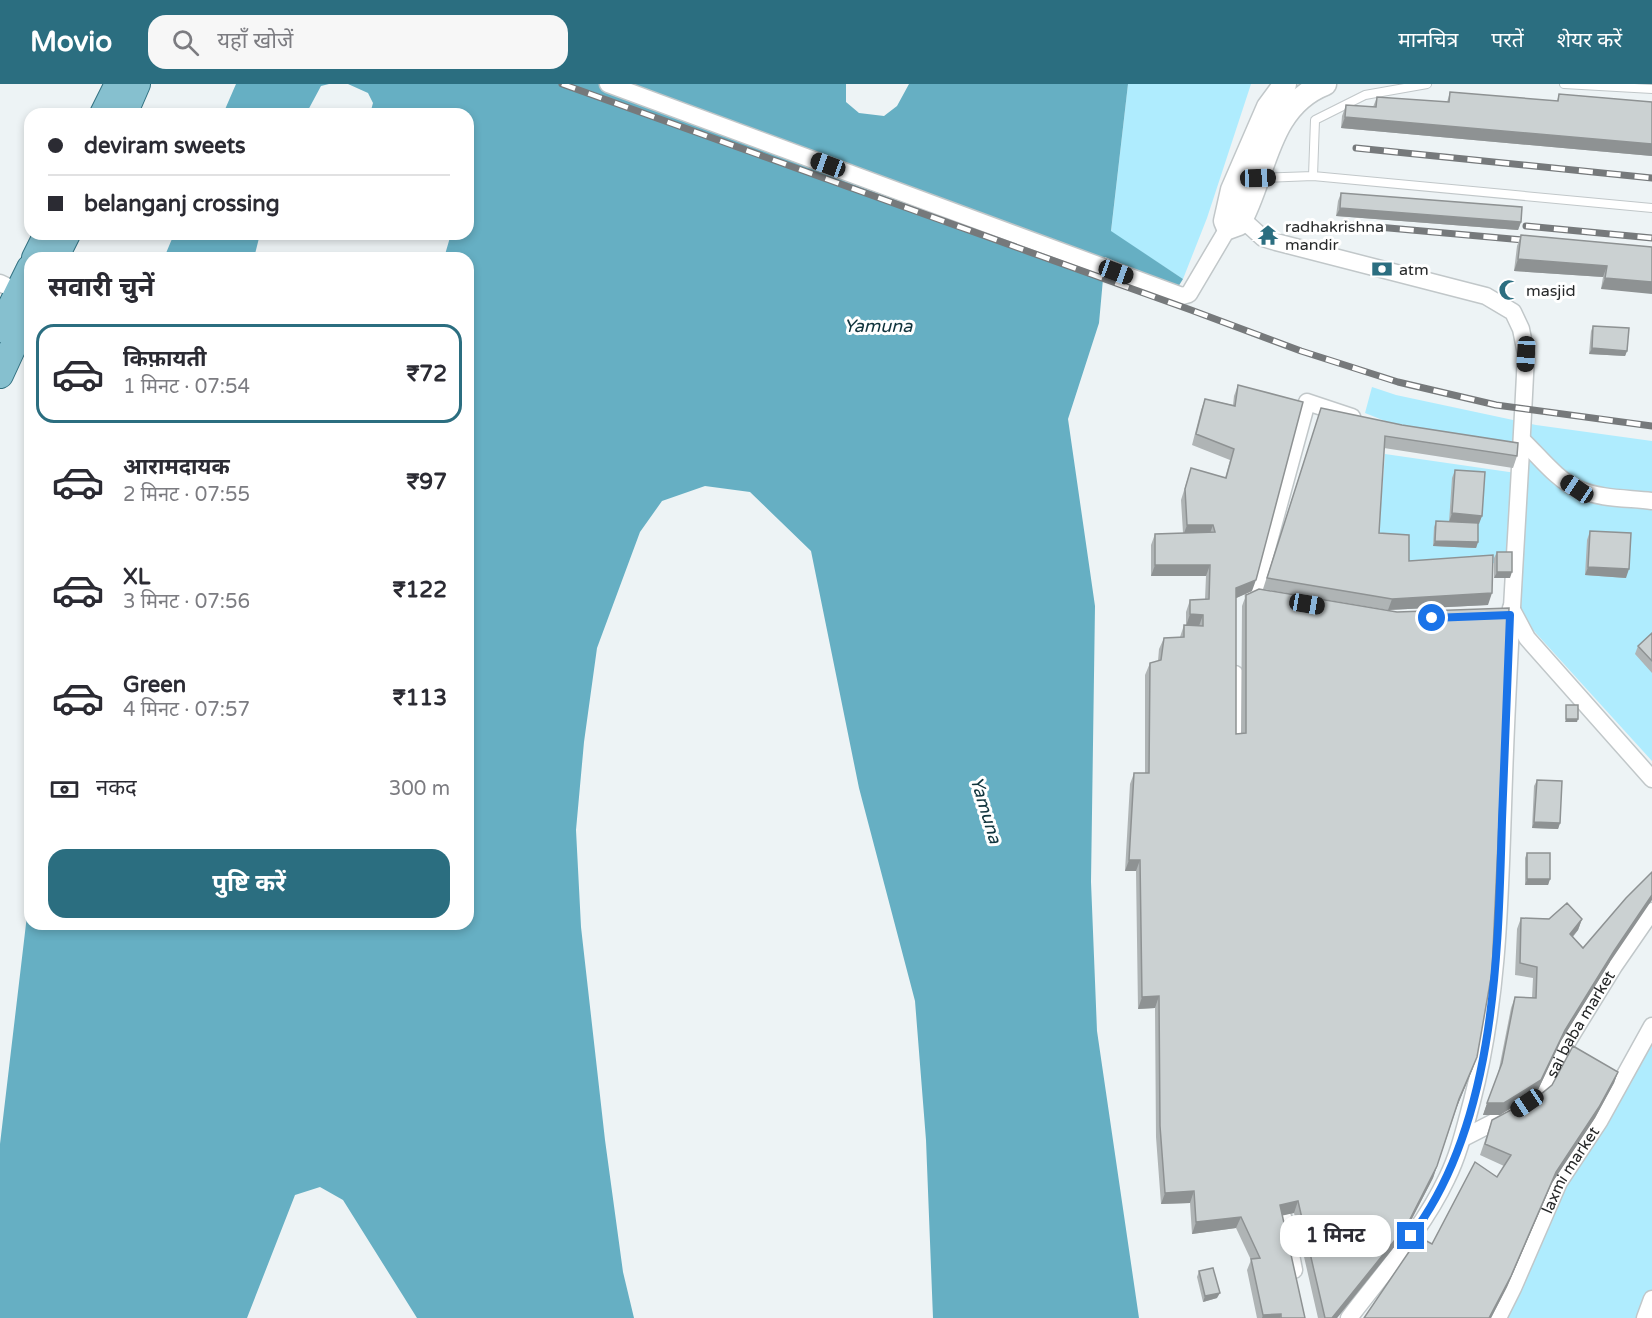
<!DOCTYPE html>
<html lang="hi">
<head>
<meta charset="utf-8">
<style>
	body { margin:0; font-family:"Varela Round","Noto Sans Devanagari",sans-serif; background:#f7f7f7; color:#2b2b33; height:100vh; display:flex; flex-direction:column; font-size:22px; white-space:nowrap }
	* { box-sizing:border-box; margin:0 }
	p { font-size:20px; color:#7c7c81 }
	.icon { flex:none; width:33px; height:33px; fill:none; stroke:currentColor; stroke-width:2; stroke-linecap:round; stroke-linejoin:round }
	.map { position:relative; flex:1; overflow:hidden }
	.panel { position:absolute; left:24px; top:168px; width:450px; height:678px; display:flex; flex-direction:column; background:#fff; border-radius:18px; box-shadow:0 3px 9px #0003 }
	.panel>* { flex:none }
	.hud { position:absolute; left:24px; top:24px; width:450px; height:132px; border-radius:18px; box-shadow:0 3px 9px #0003; display:grid; align-content:center; height:132px; padding:0 24px; background:#fff }
	.end { position:absolute; width:27px; height:27px; margin:-14px; border:8px solid #1a73e8; background:#fff; box-shadow:0 0 0 3px #fff }
	.from { border-radius:50% }
	.bubble { position:absolute; height:42px; border-radius:18px; background:#fff; box-shadow:0 3px 9px #0003; font-size:20px; font-weight:700; line-height:42px; text-align:center }
	.car { position:absolute; width:18px; height:36px; margin:-18px -9px; border-radius:8px; box-shadow:0 0 4px 2px #0007; background:linear-gradient(#222 24%,#8ab4d8 0 40%,#222 0 76%,#8ab4d8 0 86%,#222 0) }
	.hud b { display:flex; align-items:center; gap:21px; height:57px; font-size:22px }
	.hud b+b { border-top:2px solid #e1e1e2 }
	.hud i { width:15px; height:15px; background:#2b2b33 }
	ul { padding:0; list-style:none }
	li { display:flex; align-items:center; gap:18px; height:99px; margin:0 12px 9px; padding:0 12px; border:3px solid transparent; border-radius:18px }
	li div { flex:1 }
	li b { display:block; font-size:22px }
	li em { font-style:normal; font-weight:700 }
	li.active { border-color:#2b6e80 }
	li>.icon { width:54px; height:54px; stroke-width:1.5 }
	h2 { padding:0 24px; font-size:27px; line-height:72px }
	.pay { display:flex; align-items:center; gap:15px; height:66px; padding:0 24px; font-size:22px }
	.pay p { margin-inline-start:auto }
	.action { display:flex; gap:12px; margin-top:auto; padding:12px 24px }
	.action a { flex:1; height:69px; border-radius:18px; background:#2b6e80; color:#fff; font-size:24px; font-weight:700; line-height:69px; text-align:center }
	header { display:flex; align-items:center; gap:36px; box-sizing:border-box; height:84px; padding:0 30px; background:#2b6e80; color:#fff }
	header strong { font-size:28px }
	nav { display:flex; gap:33px; margin-inline-start:auto; font-size:21px }
	.search { width:420px; height:54px; background:#f7f7f7; display:flex; align-items:center; gap:15px; box-sizing:border-box; padding:0 21px; border-radius:18px; color:#7c7c81; font-size:22px }
	.map>svg:first-child { display:block }
	.green { fill:#afecfe }
	.water { fill:#66afc3 }
	.lines { fill:none; stroke-linecap:round; stroke-linejoin:round }
	.lane-casing { stroke:#c1c7c9; stroke-width:10 }
	.street-casing { stroke:#c1c7c9; stroke-width:19 }
	.secondary-casing { stroke:#c1c7c9; stroke-width:25 }
	.primary-casing { stroke:#317080; stroke-width:28 }
	.lane { stroke:#fff; stroke-width:8 }
	.street { stroke:#fff; stroke-width:16 }
	.secondary { stroke:#fff; stroke-width:22 }
	.primary { stroke:#86c0cf; stroke-width:26 }
	.rail-casing { stroke:#76797b; stroke-width:7 }
	.rail { stroke:#fff; stroke-width:4.5; stroke-dasharray:14; stroke-linecap:butt }
	.wall { fill:#afb4b5 }
	.shaded-wall { fill:#8e9293 }
	.building { fill:#cbd1d2; stroke:#8e9293; stroke-width:1.5 }
	.route { stroke:#1a73e8; stroke-width:8 }
	.labels { text-anchor:middle; stroke-width:6; stroke-linejoin:round; paint-order:stroke }
	.poi-label { font-size:16px; fill:#27292a; stroke:#fff; text-anchor:start }
	.street-label { font-size:16px; fill:#27292a; stroke:#fff }
	.water-label { font-size:18px; font-style:italic; fill:#0f333c; stroke:#fff }
</style>
</head>
<body>
<header>
<strong>Movio</strong>
<div class="search"><svg class="icon" aria-label="search" viewBox="0 0 24 24"><circle cx="10" cy="10" r="6"/><path d="M15 15l6 6"/></svg>यहाँ खोजें</div>
<nav><a>मानचित्र</a><a>परतें</a><a>शेयर करें</a></nav>
</header>
<div class="map">
<svg width="1652" height="1234" viewBox="0 0 1652 1234">
	<rect width="100%" height="100%" fill="#edf3f5"/>
	<path class="green" d="M1128,0H1251L1207,134L1183,195L1111,148Z
		M1372,303L1396,311L1536,341L1652,357V677L1534,547L1517,522L1523,477L1409,485L1378,457L1385,370L1516,389L1517,362L1405,345L1365,329Z
		M1652,960V1234H1500L1564,1103L1609,1038Z"/>
	<path class="water" d="M236,0H329L321,2L306,30H223Z
		M348,0H846V18L859,29L884,32L897,22L909,0H1128L1111,147L1183,195L1178,203L1105,173L1099,239L1068,335L1095,522L1091,798L1097,947L1139,1234H933L926,1056L915,917L859,704L811,467L750,408L705,402L662,417L640,448L597,564L584,658L576,746L581,843L605,1056L623,1188L634,1234H417L343,1116L320,1103L295,1111L247,1234H0V1060L30,806V840H468V174H444L451,150H468V30H370L373,19L368,9Z
		M174,150H260L254,174H164Z"/>
	<g class="lines">
		<g class="lane-casing">
			<path id="lane" d="M1564,0L1652,5
				M1313,92L1652,124
				M1260,94L1313,92L1315,36L1365,11L1427,0"/>
		</g>
		<g class="street-casing">
			<g id="street">
				<path d="M608,0L1182,212L1189,210L1228,144"/>
				<path d="M1242,135L1263,154L1276,158L1486,212L1513,228L1521,245L1526,270C1520,402 1510,535 1505,667C1500,784 1502,903 1472,1017C1465,1043 1459,1070 1447,1094C1423,1145 1383,1189 1349,1234"/>
				<path d="M0,199L19,208"/>
				<path d="M1522,356C1539,372 1557,396 1578,405C1600,415 1628,414 1652,417"/>
				<path d="M1254,512L1307,318L1352,333"/>
				<path d="M1511,524L1527,554L1652,695"/>
				<path d="M1235,590L1237,655"/>
				<path id="s1" d="M1463,1054L1512,1029L1542,1009L1566,960L1614,882L1652,827"/>
				<path d="M1284,1135L1294,1186"/>
				<path id="s2" d="M1498,1234L1513,1204L1559,1098L1600,1036L1652,942"/>
				<path d="M1645,1234L1652,1215"/>
			</g>
		</g>
		<g class="secondary-casing">
			<path id="secondary" d="M1285,0L1268,23L1232,106L1225,137L1228,144L1239,140C1266,93 1266,23 1325,0"/>
		</g>
		<g class="primary-casing">
			<path id="primary" d="M103,30L118,0
				M124,30L137,0
				M35,174L47,150
				M55,174L67,150
				M0,245L30,184
				M0,291L30,226"/>
		</g>
		<use href="#lane" class="lane"/>
		<use href="#street" class="street"/>
		<use href="#secondary" class="secondary"/>
		<use href="#primary" class="primary"/>
		<g class="rail-casing">
			<path id="rail" d="M562,0L1191,226L1301,267L1398,298L1496,321L1652,342
				M1356,64L1652,94
				M1344,140L1535,157
				M1526,142L1652,154"/>
		</g>
		<use href="#rail" class="rail"/>
	</g>
	<path class="wall" d="M1450,8L1557,17L1559,10L1652,18V72L1341,44L1342,32L1346,21L1373,23L1377,13L1447,18Z
		M1341,109L1521,138L1518,146L1336,132L1338,117Z
		M1521,151L1652,163L1601,205L1603,193L1514,187L1517,162Z
		M1593,242L1627,267L1625,272L1589,270L1591,247Z
		M1238,301L1252,507L1236,514V650L1241,649L1242,522L1246,511L1473,984L1457,1023L1433,1094L1403,1152L1337,1234H1318L1294,1129L1282,1131L1305,1234H1257L1247,1186L1251,1176L1236,1144L1192,1150L1190,1119L1161,1120L1156,1053L1155,924L1138,925L1136,787H1125L1130,700L1134,689H1145V591L1150,579L1158,577L1159,565L1164,554L1180,553L1184,541H1186V528L1190,516L1205,515L1206,492H1151V461L1155,450L1183,449L1181,416L1191,384L1225,394L1230,376L1192,361L1201,326L1205,315L1233,321L1234,312Z
		M1321,324L1517,372L1513,384L1384,364L1379,449L1409,477L1488,521L1388,526L1263,505Z
		M1455,386L1482,432L1478,440V458L1476,464L1433,462L1434,443L1436,437L1449,438L1452,394Z
		M1590,447L1626,494L1585,491L1587,456Z
		M1497,468L1510,494H1494V474Z
		M1652,549V589L1635,570L1638,562Z
		M1537,696L1560,739L1558,745L1532,744L1534,702Z
		M1527,769L1550,795L1548,801H1525V774Z
		M1521,834L1582,835L1578,846L1573,853L1583,864L1610,878L1561,957L1537,1008L1500,1031H1483L1498,990L1511,924L1515,913L1532,914L1533,894L1515,891L1517,845Z
		M1618,988L1614,999L1595,1034L1552,1099L1507,1203L1491,1234H1364L1432,1160L1497,1093L1504,1082L1480,1071L1492,1036Z
		M1199,1187L1217,1214L1203,1218L1197,1193Z"/>
	<path class="shaded-wall" d="M1345,33L1652,60V72L1341,44Z
		M1340,124L1521,138L1518,146L1336,132Z
		M1518,175L1607,182L1603,193L1514,187Z
		M1605,194L1652,198V210L1601,205Z
		M1592,264L1627,267L1625,272L1589,270Z
		M1452,429L1482,432L1479,440L1449,438Z
		M1187,441H1213L1209,452H1183Z
		M1435,457L1478,458L1476,464L1433,462Z
		M1155,481H1210L1206,492H1151Z
		M1588,483L1629,485L1626,494L1585,491Z
		M1497,488H1512L1510,494H1494Z
		M1256,496L1252,507L1232,516L1236,504Z
		M1492,509L1488,521L1388,526L1392,515Z
		M1190,530L1203,531L1199,542H1186Z
		M1566,635H1578L1577,638H1565Z
		M1534,738L1560,739L1558,745L1532,744Z
		M1129,776H1140L1136,787H1125Z
		M1527,795H1550L1548,801H1525Z
		M1652,811V816L1610,878L1561,957L1537,1008L1500,1031H1483L1487,1019L1565,946L1614,867Z
		M1582,835L1578,846L1565,861L1570,850Z
		M1159,912L1155,924L1138,925L1142,913Z
		M1477,973L1473,984L1455,1027L1459,1015Z
		M1618,988L1614,999L1595,1034L1552,1099L1507,1203L1491,1234H1489L1556,1088Z
		M1437,1082L1433,1094L1403,1152L1337,1234H1332Z
		M1194,1107L1190,1119L1161,1120L1165,1109Z
		M1298,1117L1294,1129L1276,1133L1280,1121Z
		M1241,1133L1236,1144L1192,1150L1196,1138Z
		M1220,1209L1217,1214L1203,1218L1205,1212Z
		M1281,1230L1280,1234H1262L1263,1231Z"/>
	<path class="building" d="M1450,8L1558,17L1559,10L1652,18V60L1345,33L1346,21L1376,23L1377,13L1449,18Z
		M1341,109L1522,123L1521,138L1340,124Z
		M1521,151L1652,163V198L1605,194L1607,182L1518,175Z
		M1593,242L1629,244L1627,267L1592,264Z
		M1238,301L1303,318L1256,496L1236,504V650L1246,649V511L1259,505L1397,528L1509,524L1492,888L1477,973L1459,1015L1437,1082L1407,1141L1332,1234H1325L1298,1117L1280,1121L1305,1234H1281V1230L1263,1231L1251,1175L1260,1174L1241,1133L1196,1138L1194,1107L1165,1109L1160,1042L1159,912L1142,913L1140,776H1129L1134,689H1149L1150,579L1161,576L1164,554L1184,553V541L1203,542V531L1190,530V516L1209,515L1210,481H1155V450L1215,448L1213,441H1187L1185,405L1191,384L1226,394L1234,365L1196,350L1205,315L1235,322Z
		M1321,324L1402,341L1518,359L1517,372L1385,352L1379,449L1409,451V477L1493,471L1492,509L1392,515L1267,494Z
		M1455,386L1485,388L1482,432L1452,429Z
		M1436,437L1478,439V458L1435,457Z
		M1590,447L1631,449L1629,485L1588,483Z
		M1497,468H1512V488H1497Z
		M1652,549V577L1638,562Z
		M1566,621H1578V635H1566Z
		M1537,696L1562,697L1560,739L1534,738Z
		M1527,769H1550V795H1527Z
		M1652,788V811L1614,867L1565,946L1541,996L1504,1019H1487L1502,979L1515,913L1536,914L1537,883L1520,879L1521,834L1549,835L1567,819L1582,835L1570,850L1583,864L1626,814Z
		M1573,962L1618,988L1599,1023L1556,1088L1511,1192L1489,1234H1364L1419,1153L1432,1160L1475,1078L1497,1093L1511,1071L1485,1060L1492,1036L1541,1010L1552,1001Z
		M1213,1184L1220,1209L1205,1212L1199,1187Z"/>
	<g class="lines">
		<path class="route" d="M1411,1152C1496,1041 1498,871 1502,736C1505,668 1507,599 1510,531L1432,534"/>
	</g>
	<defs>
		<g id="temple-bare" transform="scale(1.62)"><path d="M0-6L5-2H3V0L6.5 2.5H4V6H1.5V3h-3V6H-4V2.5H-6.5L-3 0V-2H-5Z" fill="#2b6e80" stroke="#fff" stroke-width="2.5" paint-order="stroke"/></g>
		<g id="bank-bare" transform="scale(1.62)"><path d="M-6-4H6V4H-6ZM0-2.3a2.3 2.3 0 1 0 0 4.6a2.3 2.3 0 1 0 0-4.6Z" fill="#2b6e80" stroke="#fff" stroke-width="2.5" paint-order="stroke"/></g>
		<g id="mosque-bare" transform="scale(1.62)"><path d="M3.5-4.9A6 6 0 1 0 3.5 4.9A5 5 0 1 1 3.5-4.9Z" fill="#2b6e80" stroke="#fff" stroke-width="2.5" paint-order="stroke"/></g>
	</defs>
	<g fill-rule="evenodd">
		<use href="#temple-bare" x="1268" y="151"/>
		<use href="#bank-bare" x="1382" y="185"/>
		<use href="#mosque-bare" x="1509" y="206"/>
	</g>
	<g class="labels">
		<g class="poi-label">
			<text x="1285" y="148">radhakrishna<tspan x="1285" dy="18">mandir</tspan></text>
			<text x="1399" y="191">atm</text>
			<text x="1526" y="212">masjid</text>
		</g>
		<g class="street-label">
			<text dy="6" stroke="none"><textPath href="#s1" startOffset="170">sai baba market</textPath></text>
			<text dy="6" stroke="none"><textPath href="#s2" startOffset="165">laxmi market</textPath></text>
		</g>
		<g class="water-label">
			<text x="878" y="248">Yamuna</text>
			<text transform="translate(986 726) rotate(73)" y="6">Yamuna</text>
		</g>
	</g>
</svg>
<i class="end from" style="left:1432px;top:534px"></i>
<i class="end" style="left:1411px;top:1152px"></i>
<div class="bubble" style="left:1280px;top:1131px;width:111px">1 मिनट</div>
<i class="car" style="left:828px;top:81px;rotate:290deg"></i>
<i class="car" style="left:1258px;top:94px;rotate:88deg"></i>
<i class="car" style="left:1116px;top:188px;rotate:110deg"></i>
<i class="car" style="left:1526px;top:270px;rotate:183deg"></i>
<i class="car" style="left:1577px;top:405px;rotate:304deg"></i>
<i class="car" style="left:1307px;top:520px;rotate:100deg"></i>
<i class="car" style="left:1527px;top:1019px;rotate:236deg"></i>
<div class="hud">
<b><i class="from"></i>deviram sweets</b>
<b><i></i>belanganj crossing</b>
</div>
<section class="panel">
<h2>सवारी चुनें</h2>
<ul>
<li class="active"><svg class="icon" aria-label="car" viewBox="0 0 24 24"><path d="M5 17H2v-5l4-1 3-4h7l3 4 3 1v5h-3M9 17h6M6 11h13"/><circle cx="7" cy="17" r="2"/><circle cx="17" cy="17" r="2"/></svg><div><b>किफ़ायती</b><p>1 मिनट · 07:54</p></div><em>₹72</em></li>
<li><svg class="icon" aria-label="car" viewBox="0 0 24 24"><path d="M5 17H2v-5l4-1 3-4h7l3 4 3 1v5h-3M9 17h6M6 11h13"/><circle cx="7" cy="17" r="2"/><circle cx="17" cy="17" r="2"/></svg><div><b>आरामदायक</b><p>2 मिनट · 07:55</p></div><em>₹97</em></li>
<li><svg class="icon" aria-label="car" viewBox="0 0 24 24"><path d="M5 17H2v-5l4-1 3-4h7l3 4 3 1v5h-3M9 17h6M6 11h13"/><circle cx="7" cy="17" r="2"/><circle cx="17" cy="17" r="2"/></svg><div><b>XL</b><p>3 मिनट · 07:56</p></div><em>₹122</em></li>
<li><svg class="icon" aria-label="car" viewBox="0 0 24 24"><path d="M5 17H2v-5l4-1 3-4h7l3 4 3 1v5h-3M9 17h6M6 11h13"/><circle cx="7" cy="17" r="2"/><circle cx="17" cy="17" r="2"/></svg><div><b>Green</b><p>4 मिनट · 07:57</p></div><em>₹113</em></li>
</ul>
<div class="pay"><svg class="icon" aria-label="cash" viewBox="0 0 24 24"><path d="M3 7h18v10H3z"/><circle cx="12" cy="12" r="2"/></svg>नकद<p>300 m</p></div>
<div class="action"><a>पुष्टि करें</a></div>
</section>
</div>
</body>
</html>
